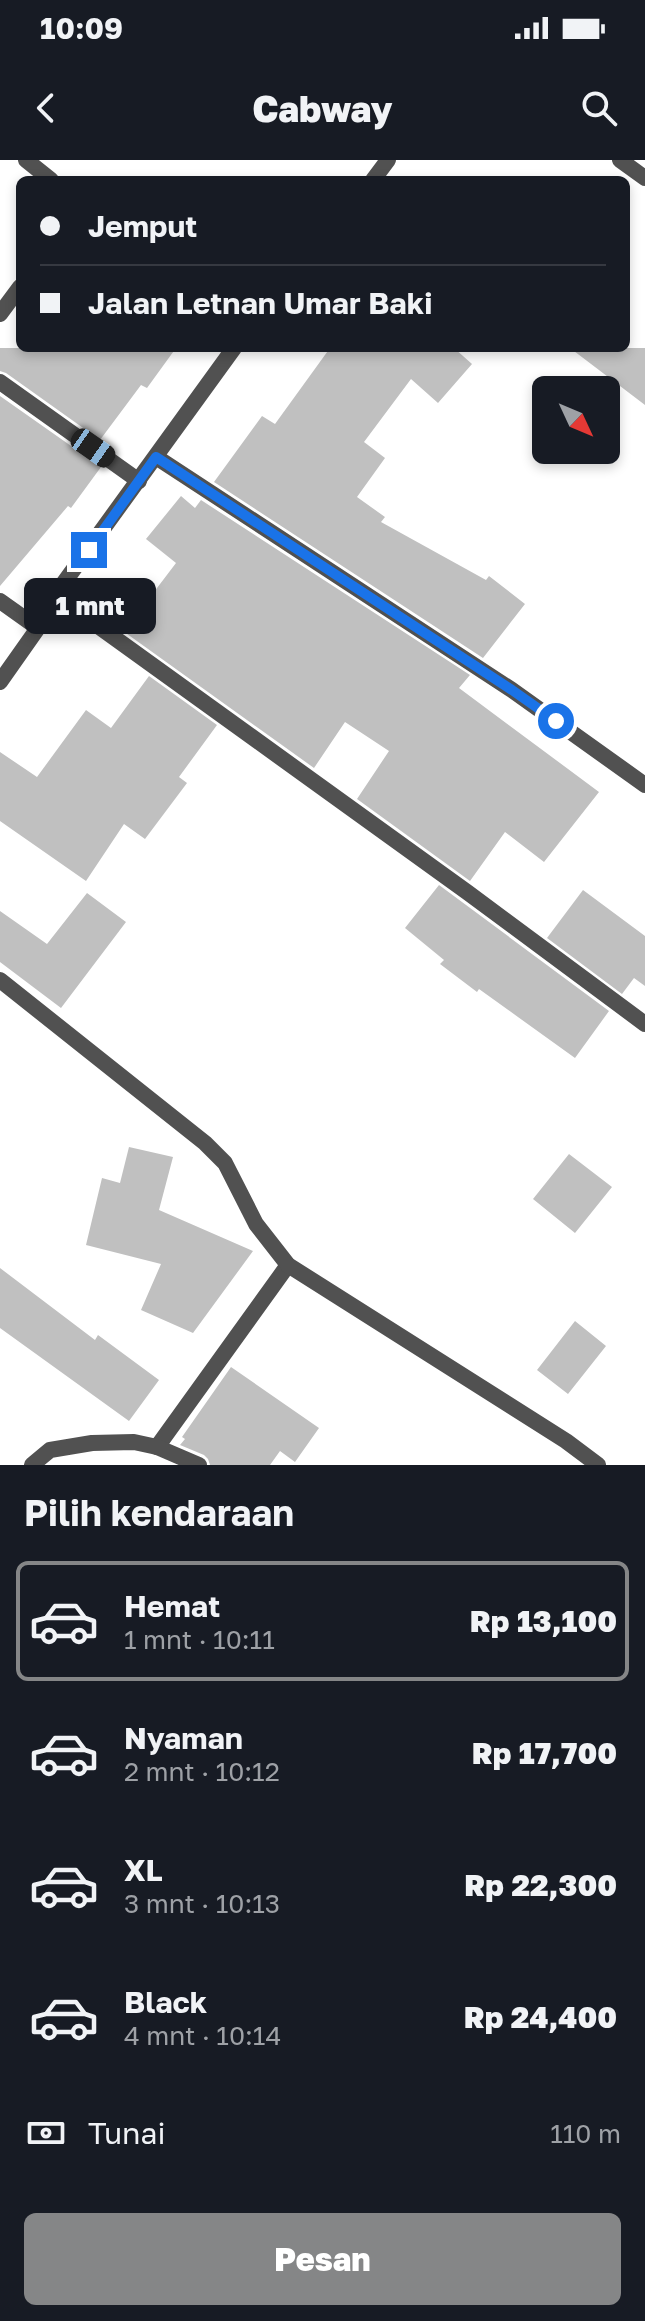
<!DOCTYPE html>
<html lang="id">
<head>
<meta charset="utf-8">
<style>
	body { margin:0; font-family:"Golos Text",sans-serif; background:#242831; color:#f1f3f6; height:100vh; display:flex; flex-direction:column; font-size:30px; white-space:nowrap }
	* { box-sizing:border-box; margin:0 }
	p { font-size:26px; color:#9ea1a6 }
	.icon { flex:none; width:44px; height:44px; fill:none; stroke:currentColor; stroke-width:2; stroke-linecap:round; stroke-linejoin:round }
	.map { position:relative; height:1305px; overflow:hidden }
	.drawer { display:flex; flex-direction:column; background:#171b24; flex:1 }
	.drawer>* { flex:none }
	.guide { position:absolute; left:16px; top:16px; width:614px; height:176px; border-radius:12px; box-shadow:0 4px 12px #0003; display:grid; align-content:center; height:176px; padding:0 24px; background:#171b24 }
	.needle { width:52px; rotate:134deg }
	.fabs { position:absolute; left:532px; top:216px; display:grid; gap:16px }
	.fabs a { display:grid; place-items:center; width:88px; height:88px; border-radius:12px; background:#171b24; box-shadow:0 4px 12px #0003; font-size:40px }
	.end { position:absolute; width:36px; height:36px; margin:-18px; border:10px solid #1a73e8; background:#fff; box-shadow:0 0 0 4px #fff }
	.from { border-radius:50% }
	.bubble { position:absolute; height:56px; border-radius:12px; background:#171b24; box-shadow:0 4px 12px #0003; font-size:26px; font-weight:800; line-height:56px; text-align:center }
	.car { position:absolute; width:24px; height:48px; margin:-24px -12px; border-radius:10px; box-shadow:0 0 6px 2px #0007; background:linear-gradient(#222 24%,#8ab4d8 0 40%,#222 0 76%,#8ab4d8 0 86%,#222 0) }
	.guide b { display:flex; align-items:center; gap:28px; height:76px; font-size:30px }
	.guide b+b { border-top:2px solid #363941 }
	.guide i { width:20px; height:20px; background:#f1f3f6 }
	ul { padding:0; list-style:none }
	li { display:flex; align-items:center; gap:24px; height:120px; margin:0 16px 12px; padding:0 8px; border:4px solid transparent; border-radius:12px }
	li div { flex:1 }
	li b { display:block; font-size:30px }
	li em { font-style:normal; font-weight:800 }
	li.active { border-color:#858687 }
	li>.icon { width:72px; height:72px; stroke-width:1.5 }
	h2 { padding:0 24px; font-size:36px; line-height:96px }
	.pay { display:flex; align-items:center; gap:20px; height:88px; padding:0 24px; font-size:30px }
	.pay p { margin-inline-start:auto }
	.action { display:flex; gap:16px; margin-top:auto; padding:16px 24px }
	.action a { flex:1; height:92px; border-radius:12px; background:#858687; color:#fff; font-size:32px; font-weight:800; line-height:92px; text-align:center }
	.status { display:flex; justify-content:space-between; align-items:center; height:56px; padding:0 40px; background:#171b24; direction:ltr }
	.status svg { height:22px; fill:currentColor }
	header { display:flex; justify-content:space-between; align-items:center; height:104px; padding:0 24px; background:#171b24; font-size:36px; font-weight:800 }
	.map>svg:first-child { display:block }
	.building { fill:#c0c0c0 }
	.lines { fill:none; stroke-linecap:round; stroke-linejoin:round }
	.service { stroke:#515151; stroke-width:16 }
	.minor { stroke:#515151; stroke-width:16 }
	.tertiary { stroke:#515151; stroke-width:16 }
	.route { stroke:#1a73e8; stroke-width:10 }
</style>
</head>
<body>
<div class="status"><b>10:09</b><svg viewBox="0 0 49 12"><path d="M0 12V9h3v3zM5 12V6h3v6zM10 12V3h3v9zM15 12V0h3v12zM26 1h20v11H26zM47 4h2v5h-2z"/></svg></div>
<header><svg class="icon" aria-label="back" viewBox="0 0 24 24"><path d="M15 5l-7 7 7 7"/></svg>Cabway<svg class="icon" aria-label="search" viewBox="0 0 24 24"><circle cx="10" cy="10" r="6"/><path d="M15 15l6 6"/></svg></header>
<div class="map">
<svg width="645" height="1305" viewBox="0 0 645 1305">
	<rect width="100%" height="100%" fill="#fff"/>
	<path class="building" d="M0,188H176L147,228L141,225L100,280L6,213L0,211Z
		M330,188H454L472,204L438,243L411,219L364,282L385,298L357,337L385,357L381,362L486,420L489,416L525,444L483,498L214,322L262,256L275,264Z
		M570,188H645V245Z
		M0,236L101,307L71,348L68,346L0,426Z
		M181,336L195,348L201,340L470,515L459,528L599,632L544,702L505,672L470,721L357,639L389,591L345,562L314,608L116,466L131,447L138,453L176,403L146,379Z
		M149,516L217,565L179,617L187,623L145,679L124,664L86,721L0,661V592L37,617L86,550L111,568Z
		M439,725L609,851L575,898L479,829L477,832L440,804L444,800L405,768Z
		M583,730L645,776V826L634,818L622,834L547,778Z
		M87,733L126,762L61,848L0,802V751L47,784Z
		M129,987L173,997L159,1050L253,1091L193,1173L141,1150L161,1104L86,1085L102,1018L120,1023Z
		M569,994L612,1027L575,1073L533,1039Z
		M0,1108L95,1180L98,1175L159,1220L129,1261L0,1168Z
		M575,1161L606,1186L568,1234L537,1210Z
		M231,1207L319,1268L295,1302L280,1291L270,1305H210L208,1299L204,1295L180,1285L185,1279L182,1277Z"/>
	<g class="lines">
		<path class="service" d="M157,1287L288,1105"/>
		<path class="minor" d="M26,0L51,20
			M620,0L645,18
			M0,154L20,127
			M0,222L139,321
			M156,297L512,530L645,625
			M55,435L467,732L645,864
			M0,441L38,468
			M0,820L205,983L225,1003L256,1064L288,1105L566,1281L598,1305
			M32,1305L50,1290L92,1283L134,1282L157,1287L199,1305"/>
		<path class="tertiary" d="M373,20L388,0
			M0,522L38,468L55,435L234,188"/>
	</g>
	<g class="lines">
		<path class="route" d="M89,390L156,297L512,530L556,561"/>
	</g>
</svg>
<div class="fabs">
<a><svg class="needle" viewBox="-14 -14 28 28"><path d="M0-13l5 13h-10z" fill="#e53935"/><path d="M0 13l5-13h-10z" fill="#9ea1a6"/></svg></a>
</div>
<i class="end from" style="left:556px;top:561px"></i>
<i class="end" style="left:89px;top:390px"></i>
<div class="bubble" style="left:24px;top:418px;width:132px">1 mnt</div>
<i class="car" style="left:93px;top:288px;rotate:125deg"></i>
<div class="guide">
<b><i class="from"></i>Jemput</b>
<b><i></i>Jalan Letnan Umar Baki</b>
</div>
</div>
<section class="drawer">
<h2>Pilih kendaraan</h2>
<ul>
<li class="active"><svg class="icon" aria-label="car" viewBox="0 0 24 24"><path d="M5 17H2v-5l4-1 3-4h7l3 4 3 1v5h-3M9 17h6M6 11h13"/><circle cx="7" cy="17" r="2"/><circle cx="17" cy="17" r="2"/></svg><div><b>Hemat</b><p>1 mnt · 10:11</p></div><em>Rp 13,100</em></li>
<li><svg class="icon" aria-label="car" viewBox="0 0 24 24"><path d="M5 17H2v-5l4-1 3-4h7l3 4 3 1v5h-3M9 17h6M6 11h13"/><circle cx="7" cy="17" r="2"/><circle cx="17" cy="17" r="2"/></svg><div><b>Nyaman</b><p>2 mnt · 10:12</p></div><em>Rp 17,700</em></li>
<li><svg class="icon" aria-label="car" viewBox="0 0 24 24"><path d="M5 17H2v-5l4-1 3-4h7l3 4 3 1v5h-3M9 17h6M6 11h13"/><circle cx="7" cy="17" r="2"/><circle cx="17" cy="17" r="2"/></svg><div><b>XL</b><p>3 mnt · 10:13</p></div><em>Rp 22,300</em></li>
<li><svg class="icon" aria-label="car" viewBox="0 0 24 24"><path d="M5 17H2v-5l4-1 3-4h7l3 4 3 1v5h-3M9 17h6M6 11h13"/><circle cx="7" cy="17" r="2"/><circle cx="17" cy="17" r="2"/></svg><div><b>Black</b><p>4 mnt · 10:14</p></div><em>Rp 24,400</em></li>
</ul>
<div class="pay"><svg class="icon" aria-label="cash" viewBox="0 0 24 24"><path d="M3 7h18v10H3z"/><circle cx="12" cy="12" r="2"/></svg>Tunai<p>110 m</p></div>
<div class="action"><a>Pesan</a></div>
</section>
</body>
</html>
